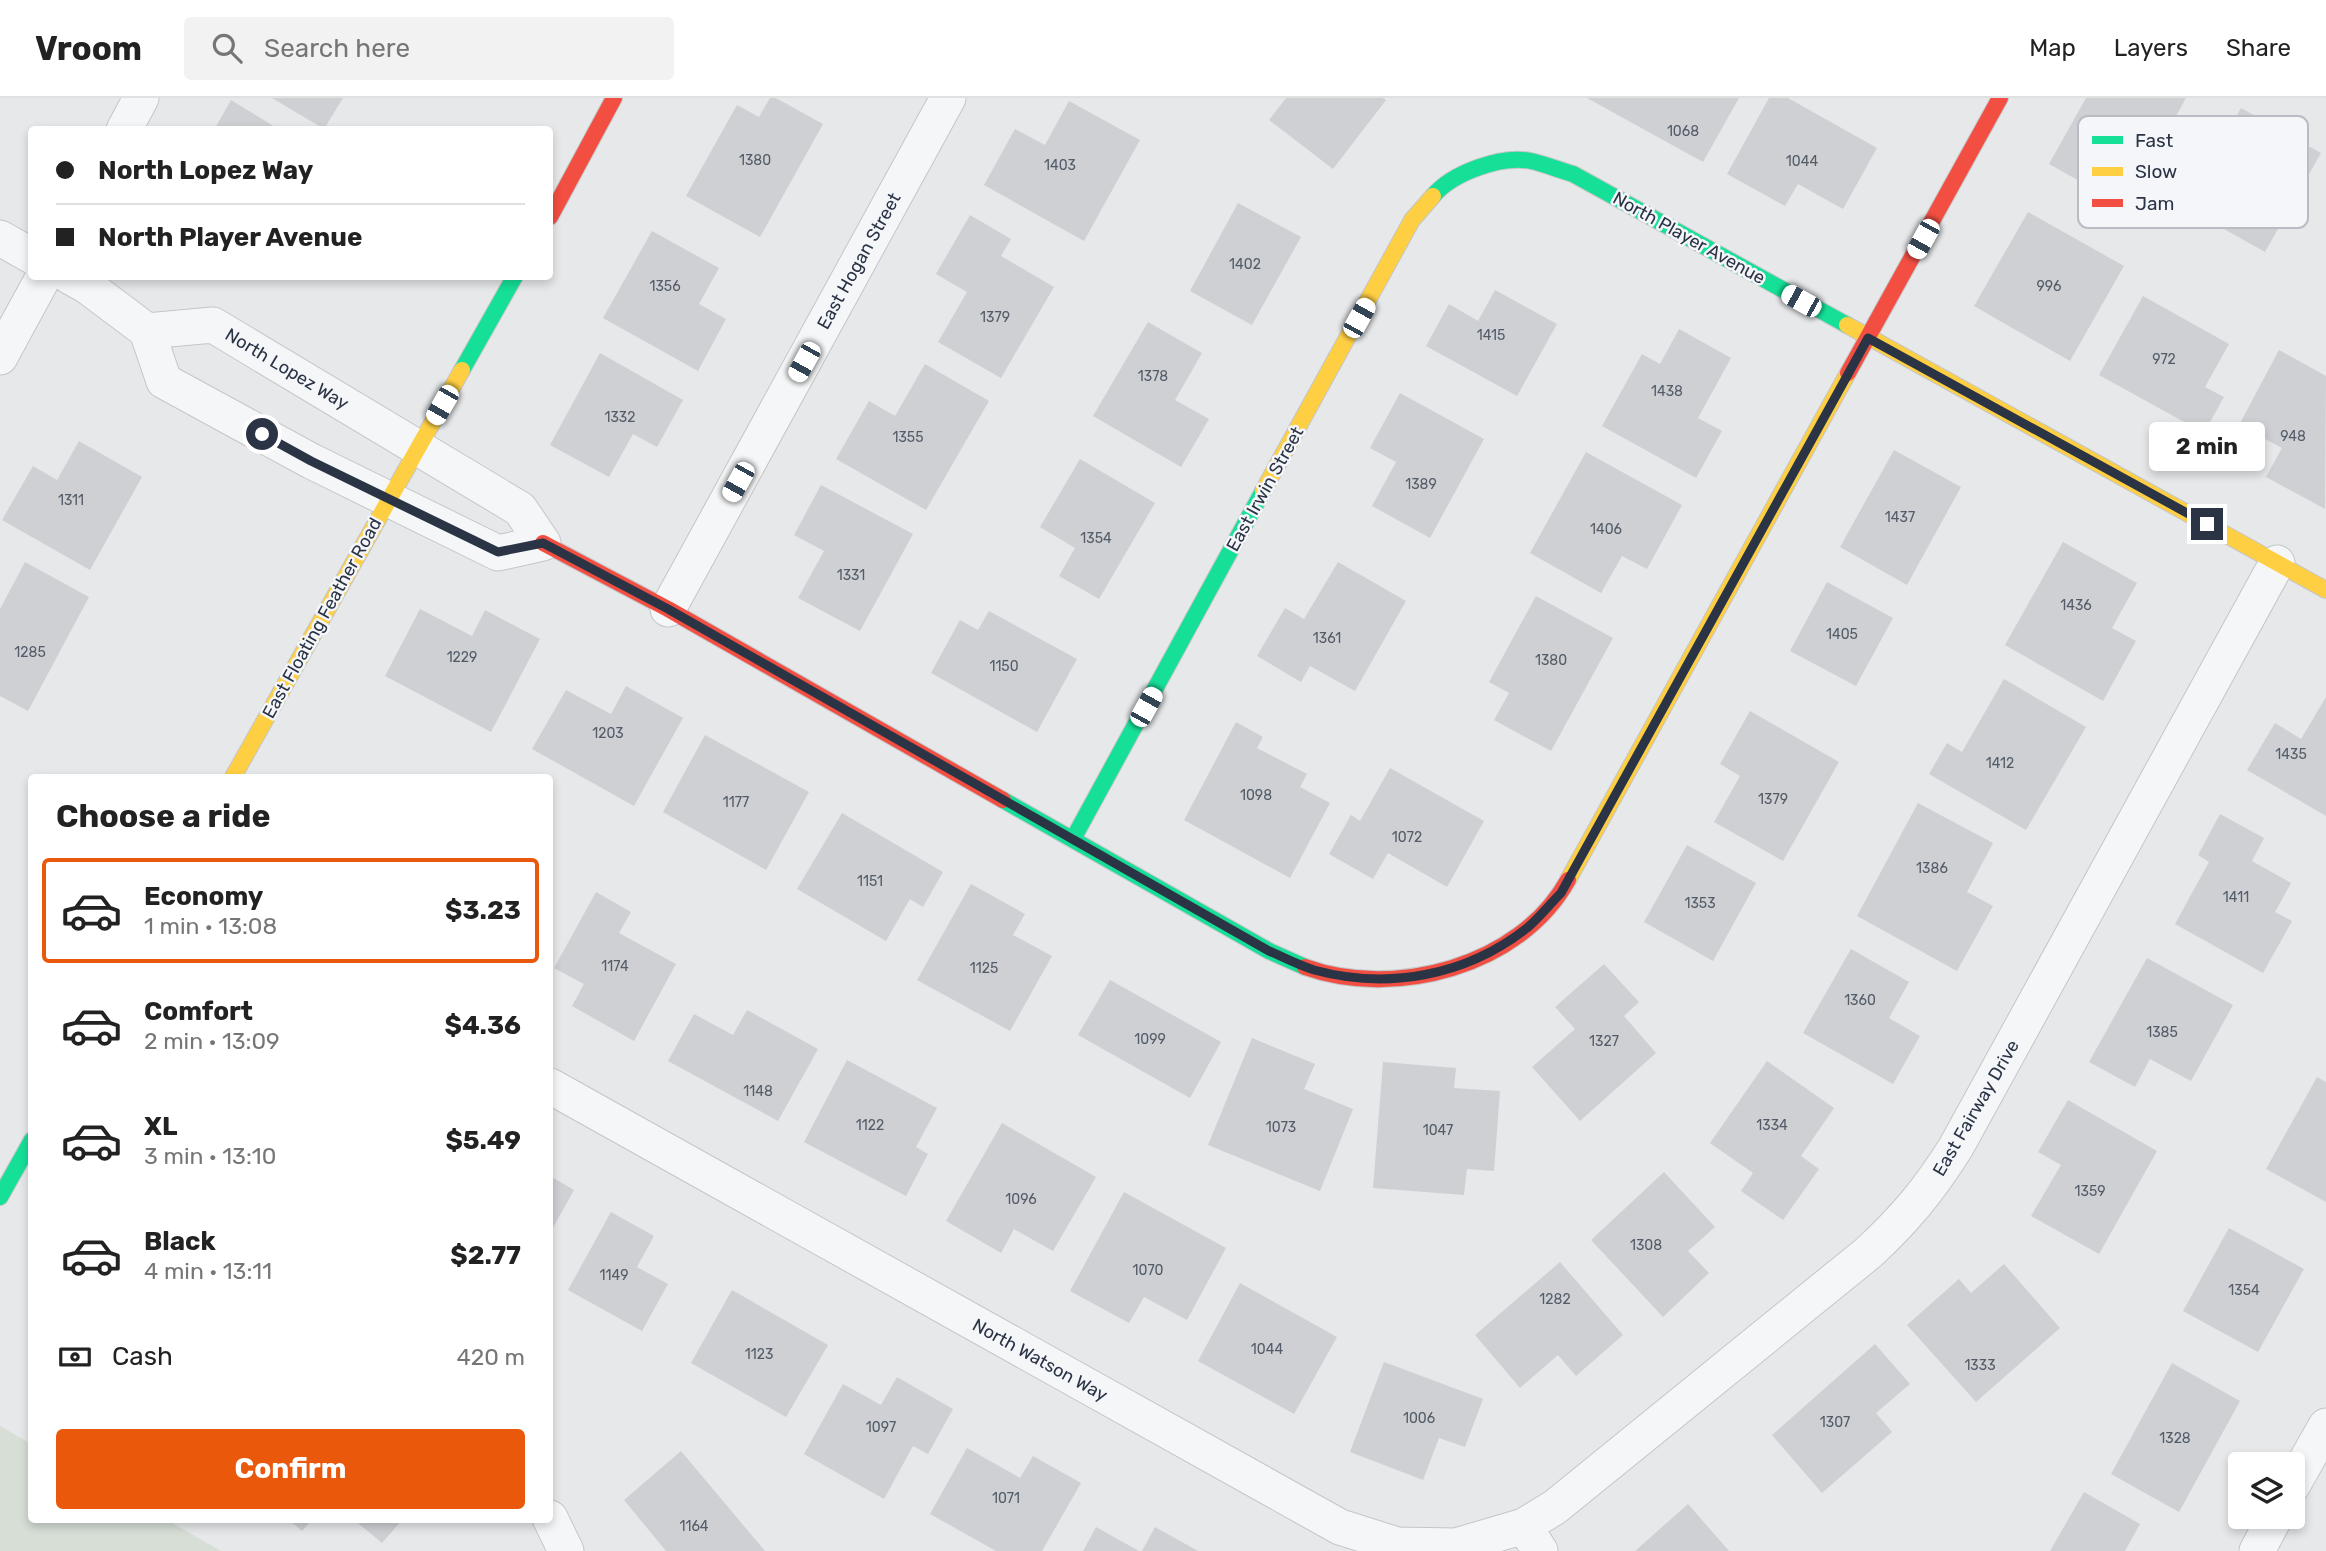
<!DOCTYPE html>
<html lang="en">
<head>
<meta charset="utf-8">
<style>
	body { margin:0; font-family:Rubik,sans-serif; background:#f2f2f2; color:#222; height:100vh; display:flex; flex-direction:column; font-size:26px; white-space:nowrap }
	* { box-sizing:border-box; margin:0 }
	p { font-size:23px; color:#767676 }
	.icon { flex:none; width:38px; height:38px; fill:none; stroke:currentColor; stroke-width:2; stroke-linecap:round; stroke-linejoin:round }
	.map { position:relative; flex:1; overflow:hidden }
	.drawer { position:absolute; left:28px; top:676px; width:525px; height:749px; display:flex; flex-direction:column; background:#fff; border-radius:7px; box-shadow:0 4px 10px #0003 }
	.drawer>* { flex:none }
	.guide { position:absolute; left:28px; top:28px; width:525px; height:154px; border-radius:7px; box-shadow:0 4px 10px #0003; display:grid; align-content:center; height:154px; padding:0 28px; background:#fff }
	.buttons { position:absolute; left:2228px; top:1354px; display:grid; gap:14px }
	.buttons a { display:grid; place-items:center; width:77px; height:77px; border-radius:7px; background:#fff; box-shadow:0 4px 10px #0003; font-size:35px }
	.end { position:absolute; width:32px; height:32px; margin:-16px; border:9px solid #2b3445; background:#fff; box-shadow:0 0 0 4px #fff }
	.from { border-radius:50% }
	.bubble { position:absolute; height:49px; border-radius:7px; background:#fff; box-shadow:0 4px 10px #0003; font-size:23px; font-weight:700; line-height:49px; text-align:center }
	.car { position:absolute; width:21px; height:42px; margin:-21px -10px; border-radius:9px; box-shadow:0 0 5px 2px #0007; background:linear-gradient(#fff 24%,#345 0 40%,#fff 0 76%,#345 0 86%,#fff 0) }
	.guide b { display:flex; align-items:center; gap:24px; height:66px; font-size:26px }
	.guide b+b { border-top:2px solid #e0e0e0 }
	.guide i { width:18px; height:18px; background:#222 }
	ul { padding:0; list-style:none }
	li { display:flex; align-items:center; gap:21px; height:105px; margin:0 14px 10px; padding:0 14px; border:4px solid transparent; border-radius:7px }
	li div { flex:1 }
	li b { display:block; font-size:26px }
	li em { font-style:normal; font-weight:700 }
	li.on { border-color:#ea580c }
	li>.icon { width:63px; height:63px; stroke-width:1.5 }
	h2 { padding:0 28px; font-size:32px; line-height:84px }
	.pay { display:flex; align-items:center; gap:18px; height:77px; padding:0 28px; font-size:26px }
	.pay p { margin-inline-start:auto }
	.button { display:flex; gap:14px; margin-top:auto; padding:14px 28px }
	.button a { flex:1; height:80px; border-radius:7px; background:#ea580c; color:#fff; font-size:28px; font-weight:700; line-height:80px; text-align:center }
	header { display:flex; align-items:center; gap:42px; box-sizing:border-box; height:98px; padding:0 35px; background:#fff; border-bottom:2px solid #e0e0e0 }
	header strong { font-size:33px }
	nav { display:flex; gap:38px; margin-inline-start:auto; font-size:24px }
	.search { width:490px; height:63px; background:#f2f2f2; display:flex; align-items:center; gap:18px; box-sizing:border-box; padding:0 24px; border-radius:7px; color:#767676; font-size:26px }
	.map>svg:first-child { display:block }
	.green { fill:#d6ded6 }
	.building { fill:#ced0d3 }
	.lines { fill:none; stroke-linecap:round; stroke-linejoin:round }
	.street-casing { stroke:#c4c6c8; stroke-width:37 }
	.fast-casing { stroke:#c4c6c8; stroke-width:18 }
	.slow-casing { stroke:#c4c6c8; stroke-width:18 }
	.jam-casing { stroke:#c4c6c8; stroke-width:18 }
	.street { stroke:#f5f6f7; stroke-width:35 }
	.fast { stroke:#16e098; stroke-width:16 }
	.slow { stroke:#ffcf43; stroke-width:16 }
	.jam { stroke:#f24e42; stroke-width:16 }
	.route { stroke:#2b3445; stroke-width:9 }
	.labels { text-anchor:middle; stroke-width:5; stroke-linejoin:round; paint-order:stroke }
	.number-label { font-size:14px; fill:#545c69 }
	.street-label { font-size:18px; fill:#2b3445; stroke:#f4f6f9 }
	.key { fill:#f4f6f9; stroke:#b8bcc3; stroke-width:2 }
	.key-label { font-size:19px; fill:#2b3445 }
</style>
</head>
<body>
<header>
<strong>Vroom</strong>
<div class="search"><svg class="icon" aria-label="search" viewBox="0 0 24 24"><circle cx="10" cy="10" r="6"/><path d="M15 15l6 6"/></svg>Search here</div>
<nav><a>Map</a><a>Layers</a><a>Share</a></nav>
</header>
<div class="map">
<svg width="2326" height="1453" viewBox="0 0 2326 1453">
	<rect width="100%" height="100%" fill="#e6e8ea"/>
	<path class="green" d="M0,1328L31,1346L32,1421H165L221,1453H0Z"/>
	<path class="building" d="M272,0H343L324,31Z
		M770,0H776L823,26L760,139L686,98L737,7L759,19Z
		M1286,0H1383L1386,2L1333,71L1269,22Z
		M1587,0H1739L1703,64Z
		M1769,0H1788L1877,50L1843,111L1798,86L1785,108L1727,76Z
		M2086,0H2186L2126,109L2049,66Z
		M231,2L280,32H214Z
		M1069,3L1140,42L1084,143L984,87L1015,31L1045,47Z
		M2241,10L2321,55L2265,154L2199,117L2230,63L2215,55Z
		M1238,105L1301,139L1252,227L1190,193Z
		M2028,114L2124,168L2070,263L1974,208Z
		M970,117L1011,141L1001,158L1054,189L1001,280L938,244L967,194L936,176Z
		M652,133L719,170L699,206L726,221L698,273L603,220Z
		M1495,192L1557,226L1517,298L1426,248L1449,206L1478,223Z
		M2143,198L2229,246L2205,289L2224,299L2204,335L2099,277Z
		M1148,224L1202,255L1175,302L1209,321L1181,369L1093,318Z
		M1679,231L1731,260L1698,320L1722,333L1696,380L1602,328L1642,256L1660,266Z
		M2279,252L2326,278L2325,411L2266,379L2282,350L2239,327Z
		M600,255L683,302L657,349L633,336L609,379L550,347Z
		M925,266L989,303L926,412L836,361L869,303L895,318Z
		M1400,295L1484,341L1430,440L1372,408L1396,364L1370,350Z
		M79,343L142,379L90,472L2,422L33,368L57,382Z
		M1894,352L1961,389L1907,487L1840,449Z
		M1586,354L1682,407L1647,471L1622,458L1601,495L1530,455Z
		M1080,361L1155,405L1099,501L1059,478L1075,450L1040,429Z
		M821,387L913,436L860,533L798,500L824,453L794,437Z
		M2063,444L2137,485L2112,530L2136,543L2103,603L2005,547Z
		M25,464L89,499L28,613L0,598V511Z
		M1338,464L1406,503L1355,593L1310,568L1301,584L1257,558L1285,510L1304,521Z
		M1827,484L1893,520L1856,588L1790,553Z
		M1536,498L1613,540L1551,653L1494,622L1509,595L1489,584Z
		M420,511L472,538L485,512L540,541L491,634L385,578Z
		M989,513L1077,561L1037,634L931,575L960,522L978,532Z
		M2004,581L2086,629L2026,732L1929,676L1947,645L1962,654Z
		M626,588L683,620L634,708L532,651L566,592L611,616Z
		M2326,599V718L2247,672L2275,625L2301,641Z
		M1750,613L1839,664L1783,763L1714,724L1740,678L1720,666Z
		M1236,624L1263,639L1257,650L1307,676L1300,689L1330,705L1290,780L1184,722Z
		M705,637L809,694L766,772L663,714Z
		M1390,670L1484,723L1447,789L1388,755L1373,781L1329,756L1351,717L1360,723Z
		M1918,705L1993,745L1967,794L1993,808L1957,873L1857,818Z
		M842,715L943,774L923,809L910,801L886,843L797,791Z
		M2220,716L2264,740L2252,763L2291,785L2275,814L2292,823L2263,875L2175,826L2209,764L2198,757Z
		M1687,747L1756,785L1713,863L1644,824Z
		M971,786L1025,816L1013,837L1052,858L1010,933L917,882Z
		M596,794L631,814L619,835L676,866L634,943L572,908L584,886L554,870Z
		M1851,851L1909,884L1889,920L1920,938L1893,986L1803,935Z
		M2147,860L2233,907L2191,983L2150,961L2135,989L2089,964Z
		M1604,866L1639,904L1624,918L1656,955L1580,1023L1532,969L1575,931L1555,909Z
		M1110,882L1221,944L1190,1000L1078,937Z
		M747,912L818,951L778,1023L668,963L694,916L733,937Z
		M1252,940L1315,966L1304,991L1353,1011L1320,1093L1208,1047Z
		M847,962L937,1010L916,1049L928,1056L906,1098L804,1044Z
		M1767,963L1834,1010L1801,1058L1819,1071L1783,1122L1741,1093L1753,1075L1710,1045Z
		M1383,964L1456,970L1454,990L1500,993L1494,1073L1467,1071L1464,1097L1373,1090Z
		M2317,979L2326,984V1104L2266,1071Z
		M2068,1002L2157,1053L2099,1156L2031,1118L2061,1067L2038,1054Z
		M1002,1025L1096,1079L1053,1153L1014,1131L1001,1155L946,1123Z
		M1664,1074L1715,1129L1688,1153L1709,1175L1663,1219L1591,1142Z
		M550,1078L574,1092L550,1135Z
		M1124,1094L1226,1150L1187,1222L1144,1199L1129,1225L1070,1193Z
		M611,1114L654,1138L637,1169L668,1186L642,1233L568,1192Z
		M2229,1130L2304,1171L2258,1254L2183,1213Z
		M1560,1164L1623,1237L1576,1278L1558,1257L1520,1290L1475,1237Z
		M2004,1166L2060,1230L1976,1304L1907,1227L1959,1181L1971,1195Z
		M1240,1185L1337,1239L1294,1316L1198,1263Z
		M732,1192L828,1247L786,1319L691,1265Z
		M1875,1246L1910,1286L1876,1315L1892,1334L1822,1395L1772,1337Z
		M1384,1264L1483,1301L1465,1349L1439,1340L1423,1382L1350,1354Z
		M2172,1265L2240,1303L2179,1414L2111,1376Z
		M897,1279L953,1311L928,1356L913,1348L884,1401L804,1356L843,1286L881,1307Z
		M967,1350L1020,1380L1033,1358L1081,1385L1042,1453H996L930,1416Z
		M681,1353L765,1453H666L624,1402Z
		M2084,1394L2140,1426L2125,1453H2050Z
		M1688,1406L1729,1453H1635Z
		M288,1421H313L302,1433Z
		M353,1421H403L382,1445Z
		M1096,1429L1139,1453H1083Z
		M1155,1429L1198,1453H1142Z"/>
	<g class="lines">
		<g class="street-casing">
			<path id="street" d="M124,32L141,0
				M0,140L32,158
				M69,178L87,188L147,233
				M213,227L520,411L543,445L498,455L311,363L164,283L147,233Z
				M0,259L44,178
				M668,511L948,0
				M550,988L1340,1429L1397,1447L1456,1448L1524,1428L1540,1453
				M2292,1388L2326,1328
				M550,1420L566,1453
				M1524,1428L1555,1409L1868,1155C1905,1121 1929,1092 1956,1049L2277,465
				M2257,1453L2275,1419"/>
		</g>
		<g class="fast-casing">
			<path id="fast" d="M1433,98C1452,75 1501,57 1531,63C1545,66 1559,72 1573,76L1847,227
				M462,272L515,178
				M1003,702L1269,853L1305,869
				M1073,741L1263,393
				M0,1099L32,1042"/>
		</g>
		<g class="slow-casing">
			<path id="slow" d="M1847,227L2326,492
				M1263,393L1412,122L1433,98
				M233,679L462,272
				M1568,782L1848,275"/>
		</g>
		<g class="jam-casing">
			<path id="jam" d="M550,119L614,0
				M1848,275L2000,0
				M543,445L668,511L1003,702
				M1305,869C1394,901 1520,869 1568,782"/>
		</g>
		<use href="#street" class="street"/>
		<use href="#fast" class="fast"/>
		<use href="#slow" class="slow"/>
		<use href="#jam" class="jam"/>
	</g>
	<g class="lines">
		<path class="route" d="M262,336L311,363L498,454L543,445L668,511L1269,853C1283,859 1298,867 1314,872C1388,892 1466,878 1527,830C1539,820 1550,806 1561,795L1868,240L2207,426"/>
	</g>
	<g class="labels">
		<g class="number-label">
			<text x="1683" y="38">1068</text>
			<text x="755" y="67">1380</text>
			<text x="1802" y="68">1044</text>
			<text x="1060" y="72">1403</text>
			<text x="1245" y="171">1402</text>
			<text x="665" y="193">1356</text>
			<text x="2049" y="193">996</text>
			<text x="995" y="224">1379</text>
			<text x="1491" y="242">1415</text>
			<text x="2164" y="266">972</text>
			<text x="1153" y="283">1378</text>
			<text x="1667" y="298">1438</text>
			<text x="620" y="324">1332</text>
			<text x="2293" y="343">948</text>
			<text x="908" y="344">1355</text>
			<text x="1421" y="391">1389</text>
			<text x="71" y="407">1311</text>
			<text x="1900" y="424">1437</text>
			<text x="1606" y="436">1406</text>
			<text x="1096" y="445">1354</text>
			<text x="851" y="482">1331</text>
			<text x="2076" y="512">1436</text>
			<text x="1842" y="541">1405</text>
			<text x="1327" y="545">1361</text>
			<text x="30" y="559">1285</text>
			<text x="462" y="564">1229</text>
			<text x="1551" y="567">1380</text>
			<text x="1004" y="573">1150</text>
			<text x="608" y="640">1203</text>
			<text x="2291" y="661">1435</text>
			<text x="2000" y="670">1412</text>
			<text x="1256" y="702">1098</text>
			<text x="1773" y="706">1379</text>
			<text x="736" y="709">1177</text>
			<text x="1407" y="744">1072</text>
			<text x="1932" y="775">1386</text>
			<text x="870" y="788">1151</text>
			<text x="2236" y="804">1411</text>
			<text x="1700" y="810">1353</text>
			<text x="615" y="873">1174</text>
			<text x="984" y="875">1125</text>
			<text x="1860" y="907">1360</text>
			<text x="2162" y="939">1385</text>
			<text x="1150" y="946">1099</text>
			<text x="1604" y="948">1327</text>
			<text x="758" y="998">1148</text>
			<text x="870" y="1032">1122</text>
			<text x="1772" y="1032">1334</text>
			<text x="1281" y="1034">1073</text>
			<text x="1438" y="1037">1047</text>
			<text x="2090" y="1098">1359</text>
			<text x="1021" y="1106">1096</text>
			<text x="1646" y="1152">1308</text>
			<text x="1148" y="1177">1070</text>
			<text x="614" y="1182">1149</text>
			<text x="2244" y="1197">1354</text>
			<text x="1555" y="1206">1282</text>
			<text x="1267" y="1256">1044</text>
			<text x="759" y="1261">1123</text>
			<text x="1980" y="1272">1333</text>
			<text x="1419" y="1325">1006</text>
			<text x="1835" y="1329">1307</text>
			<text x="881" y="1334">1097</text>
			<text x="2175" y="1345">1328</text>
			<text x="1006" y="1405">1071</text>
			<text x="694" y="1433">1164</text>
		</g>
		<g class="street-label">
			<text transform="translate(1689 140) rotate(29)" y="6">North Player Avenue</text>
			<text transform="translate(859 163) rotate(-61)" y="6">East Hogan Street</text>
			<text transform="translate(287 271) rotate(31)" y="6">North Lopez Way</text>
			<text transform="translate(1265 391) rotate(-61)" y="6">East Irwin Street</text>
			<text transform="translate(322 520) rotate(-61)" y="6">East Floating Feather Road</text>
			<text transform="translate(1976 1010) rotate(-60)" y="6">East Fairway Drive</text>
			<text transform="translate(1040 1262) rotate(29)" y="6">North Watson Way</text>
		</g>
	</g>
	<rect x="2078" y="18" width="230" height="112" rx="10" class="key"/>
	<rect x="2092" y="38" width="31" height="8" fill="#16e098"/>
	<rect x="2092" y="69" width="31" height="9" fill="#ffcf43"/>
	<rect x="2092" y="101" width="31" height="8" fill="#f24e42"/>
	<g class="key-label">
		<text x="2135" y="49">Fast</text>
		<text x="2135" y="80">Slow</text>
		<text x="2135" y="112">Jam</text>
	</g>
</svg>
<div class="buttons">
<a><svg class="icon" aria-label="layers" viewBox="0 0 24 24"><path d="M12 4l9 5-9 5-9-5zM3 14l9 5 9-5"/></svg></a>
</div>
<i class="end from" style="left:262px;top:336px"></i>
<i class="end" style="left:2207px;top:426px"></i>
<div class="bubble" style="left:2149px;top:324px;width:116px">2 min</div>
<i class="car" style="left:1923px;top:141px;rotate:209deg"></i>
<i class="car" style="left:1801px;top:203px;rotate:299deg"></i>
<i class="car" style="left:1359px;top:220px;rotate:29deg"></i>
<i class="car" style="left:804px;top:264px;rotate:209deg"></i>
<i class="car" style="left:442px;top:307px;rotate:210deg"></i>
<i class="car" style="left:738px;top:384px;rotate:209deg"></i>
<i class="car" style="left:1146px;top:609px;rotate:29deg"></i>
<div class="guide">
<b><i class="from"></i>North Lopez Way</b>
<b><i></i>North Player Avenue</b>
</div>
<section class="drawer">
<h2>Choose a ride</h2>
<ul>
<li class="on"><svg class="icon" aria-label="car" viewBox="0 0 24 24"><path d="M5 17H2v-5l4-1 3-4h7l3 4 3 1v5h-3M9 17h6M6 11h13"/><circle cx="7" cy="17" r="2"/><circle cx="17" cy="17" r="2"/></svg><div><b>Economy</b><p>1 min · 13:08</p></div><em>$3.23</em></li>
<li><svg class="icon" aria-label="car" viewBox="0 0 24 24"><path d="M5 17H2v-5l4-1 3-4h7l3 4 3 1v5h-3M9 17h6M6 11h13"/><circle cx="7" cy="17" r="2"/><circle cx="17" cy="17" r="2"/></svg><div><b>Comfort</b><p>2 min · 13:09</p></div><em>$4.36</em></li>
<li><svg class="icon" aria-label="car" viewBox="0 0 24 24"><path d="M5 17H2v-5l4-1 3-4h7l3 4 3 1v5h-3M9 17h6M6 11h13"/><circle cx="7" cy="17" r="2"/><circle cx="17" cy="17" r="2"/></svg><div><b>XL</b><p>3 min · 13:10</p></div><em>$5.49</em></li>
<li><svg class="icon" aria-label="car" viewBox="0 0 24 24"><path d="M5 17H2v-5l4-1 3-4h7l3 4 3 1v5h-3M9 17h6M6 11h13"/><circle cx="7" cy="17" r="2"/><circle cx="17" cy="17" r="2"/></svg><div><b>Black</b><p>4 min · 13:11</p></div><em>$2.77</em></li>
</ul>
<div class="pay"><svg class="icon" aria-label="cash" viewBox="0 0 24 24"><path d="M3 7h18v10H3z"/><circle cx="12" cy="12" r="2"/></svg>Cash<p>420 m</p></div>
<div class="button"><a>Confirm</a></div>
</section>
</div>
</body>
</html>
